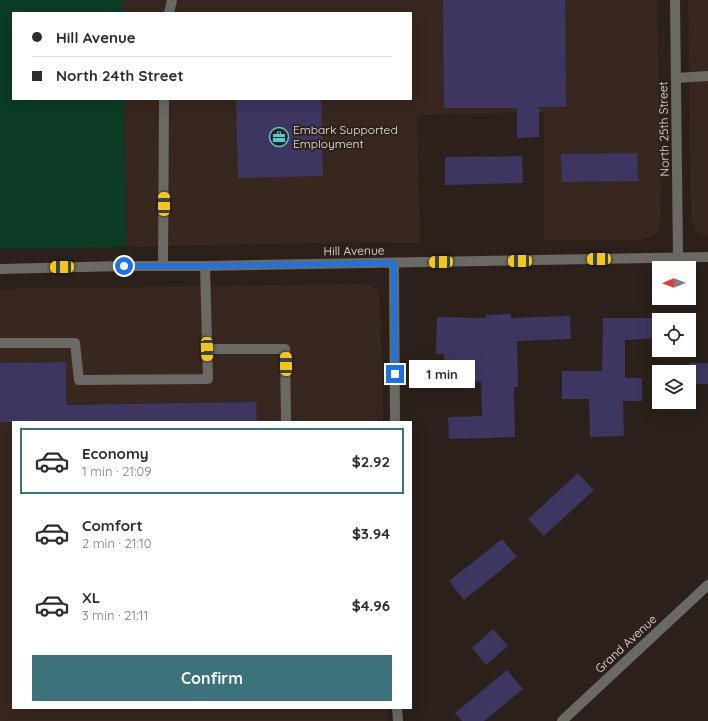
<!DOCTYPE html>
<html lang="en">
<head>
<meta charset="utf-8">
<style>
	body { margin:0; font-family:Quicksand,sans-serif; background:#f2f2f3; color:#2b2b33; height:100vh; display:flex; flex-direction:column; font-size:15px; white-space:nowrap }
	* { box-sizing:border-box; margin:0 }
	p { font-size:13px; color:#7c7c81 }
	.icon { flex:none; width:22px; height:22px; fill:none; stroke:currentColor; stroke-width:2; stroke-linecap:round; stroke-linejoin:round }
	.map { position:relative; flex:1; overflow:hidden }
	.sheet { position:absolute; left:12px; top:421px; width:400px; height:288px; display:flex; flex-direction:column; background:#fff; border-radius:0px; box-shadow:0 4px 16px #0002 }
	.sheet>* { flex:none }
	.guide { position:absolute; left:12px; top:12px; width:400px; height:88px; border-radius:0px; box-shadow:0 4px 16px #0002; display:grid; align-content:center; height:88px; padding:0 20px; background:#fff }
	.needle { width:26px; rotate:269deg }
	.buttons { position:absolute; left:652px; top:261px; display:grid; gap:8px }
	.buttons a { display:grid; place-items:center; width:44px; height:44px; border-radius:0px; background:#fff; box-shadow:0 4px 16px #0002; font-size:20px }
	.end { position:absolute; width:18px; height:18px; margin:-9px; border:5px solid #1a73e8; background:#fff; box-shadow:0 0 0 2px #fff }
	.from { border-radius:50% }
	.bubble { position:absolute; height:28px; border-radius:0px; background:#fff; box-shadow:0 4px 16px #0002; font-size:13px; font-weight:800; line-height:28px; text-align:center }
	.car { position:absolute; width:12px; height:24px; margin:-12px -6px; border-radius:5px; box-shadow:0 0 3px 1px #0007; background:linear-gradient(#f5c518 24%,#345 0 40%,#f5c518 0 76%,#345 0 86%,#f5c518 0) }
	.guide b { display:flex; align-items:center; gap:14px; height:38px; font-size:15px }
	.guide b+b { border-top:1px solid #e1e1e2 }
	.guide i { width:10px; height:10px; background:#2b2b33 }
	ul { padding:7px 0 0; list-style:none }
	li { display:flex; align-items:center; gap:12px; height:66px; margin:0 8px 6px; padding:0 12px; border:2px solid transparent; border-radius:0px }
	li div { flex:1 }
	li b { display:block; font-size:15px }
	li em { font-style:normal; font-weight:800 }
	li.selected { border-color:#3c737b }
	li>.icon { width:36px; height:36px; stroke-width:1.5 }
	.cta { display:flex; gap:8px; margin-top:auto; padding:8px 20px }
	.cta a { flex:1; height:46px; border-radius:0px; background:#3c737b; color:#fff; font-size:16px; font-weight:800; line-height:46px; text-align:center }
	.map>svg:first-child { display:block }
	.built { fill:#38271e }
	.green { fill:#0b3c25 }
	.building { fill:#3c3661 }
	.lines { fill:none; stroke-linecap:round; stroke-linejoin:round }
	.minor { stroke:#6a6963; stroke-width:10 }
	.route { stroke:#1a73e8; stroke-width:5 }
	.labels { text-anchor:middle; stroke-width:3.5; stroke-linejoin:round; paint-order:stroke }
	.street-label { font-size:12px; fill:#efe7e3; stroke:#2b201a }
	.poi-label { font-size:12px; fill:#efe7e3; stroke:#2b201a; text-anchor:start }
</style>
</head>
<body>
<div class="map">
<svg width="708" height="721" viewBox="0 0 708 721">
	<rect width="100%" height="100%" fill="#2b201a"/>
	<path class="built" d="M122,0H657L661,214V221L656,233L649,238L639,240L544,241V112L417,115L420,243L354,242L126,247L124,99H411V13H122Z
		M688,0H708V237L699,233L695,229L692,222L691,211Z
		M360,284L371,285L377,290L379,295L382,358L383,422H13V708H387L388,721H0V289Z"/>
	<path class="green" d="M0,0H122V13H13V99H124L126,247L0,249Z"/>
	<path class="building" d="M443,0H565L566,107H539V137L517,138V108H444Z
		M236,99H321L323,176L238,178Z
		M637,153L638,181L562,182L561,154Z
		M522,156L523,183L445,185V157Z
		M511,314V318L570,316L571,339L517,341L518,387H514L515,437L449,439L448,417L482,416L481,381L445,383L444,354H436L437,317L486,318V315Z
		M603,318H659V338L625,340V378H642V401H623L624,436L590,437L589,399H562V371H602Z
		M66,362V405L256,402L257,422H0V363Z
		M689,363H708V384H689Z
		M578,473L594,490L544,536L528,519Z
		M502,539L517,557L464,600L449,581Z
		M493,629L508,646L486,665L472,648Z
		M507,670L523,689L484,721H462L455,713Z"/>
	<g class="lines">
		<path class="minor" d="M675,0L678,258
			M169,13L172,0
			M676,78L708,76
			M394,263L395,422
			M163,265L164,99
			M0,269L124,266H205L708,257
			M0,343H75L79,380L208,379L205,266
			M207,349H285L286,422
			M397,708L398,721
			M562,721L708,585"/>
	</g>
	<g class="lines">
		<path class="route" d="M124,266H206L394,263L395,374"/>
	</g>
	<defs>
		<g id="office-ring" transform="scale(1)"><circle r="9.5" fill="#2b201a" stroke="#51ccd3" stroke-width="1.5"/><path d="M-6-3h4V-5.5h4V-3h4V5H-6ZM-1-4.5V-3h2v-1.5ZM-6 0V1H6V0Z" fill="#51ccd3"/></g>
	</defs>
	<g fill-rule="evenodd">
		<use href="#office-ring" x="279" y="137"/>
	</g>
	<g class="labels">
		<g class="street-label">
			<text transform="translate(664 129) rotate(-91)" y="4">North 25th Street</text>
			<text transform="translate(354 251) rotate(-1)" y="4">Hill Avenue</text>
			<text transform="translate(626 644) rotate(-43)" y="4">Grand Avenue</text>
		</g>
		<g class="poi-label">
			<text x="293" y="134">Embark Supported<tspan x="293" dy="14">Employment</tspan></text>
		</g>
	</g>
</svg>
<div class="buttons">
<a><svg class="needle" viewBox="-14 -14 28 28"><path d="M0-13l5 13h-10z" fill="#e53935"/><path d="M0 13l5-13h-10z" fill="#7c7c81"/></svg></a>
<a><svg class="icon" aria-label="locate" viewBox="0 0 24 24"><circle cx="12" cy="12" r="6"/><path d="M12 2v4M12 18v4M2 12h4M18 12h4"/></svg></a>
<a><svg class="icon" aria-label="layers" viewBox="0 0 24 24"><path d="M12 4l9 5-9 5-9-5zM3 14l9 5 9-5"/></svg></a>
</div>
<i class="end from" style="left:124px;top:266px"></i>
<i class="end" style="left:395px;top:374px"></i>
<div class="bubble" style="left:409px;top:360px;width:66px">1 min</div>
<i class="car" style="left:164px;top:204px;rotate:0deg"></i>
<i class="car" style="left:599px;top:259px;rotate:269deg"></i>
<i class="car" style="left:520px;top:261px;rotate:269deg"></i>
<i class="car" style="left:441px;top:262px;rotate:269deg"></i>
<i class="car" style="left:62px;top:267px;rotate:269deg"></i>
<i class="car" style="left:207px;top:349px;rotate:178deg"></i>
<i class="car" style="left:286px;top:364px;rotate:359deg"></i>
<div class="guide">
<b><i class="from"></i>Hill Avenue</b>
<b><i></i>North 24th Street</b>
</div>
<section class="sheet">
<ul>
<li class="selected"><svg class="icon" aria-label="car" viewBox="0 0 24 24"><path d="M5 17H2v-5l4-1 3-4h7l3 4 3 1v5h-3M9 17h6M6 11h13"/><circle cx="7" cy="17" r="2"/><circle cx="17" cy="17" r="2"/></svg><div><b>Economy</b><p>1 min · 21:09</p></div><em>$2.92</em></li>
<li><svg class="icon" aria-label="car" viewBox="0 0 24 24"><path d="M5 17H2v-5l4-1 3-4h7l3 4 3 1v5h-3M9 17h6M6 11h13"/><circle cx="7" cy="17" r="2"/><circle cx="17" cy="17" r="2"/></svg><div><b>Comfort</b><p>2 min · 21:10</p></div><em>$3.94</em></li>
<li><svg class="icon" aria-label="car" viewBox="0 0 24 24"><path d="M5 17H2v-5l4-1 3-4h7l3 4 3 1v5h-3M9 17h6M6 11h13"/><circle cx="7" cy="17" r="2"/><circle cx="17" cy="17" r="2"/></svg><div><b>XL</b><p>3 min · 21:11</p></div><em>$4.96</em></li>
</ul>
<div class="cta"><a>Confirm</a></div>
</section>
</div>
</body>
</html>
